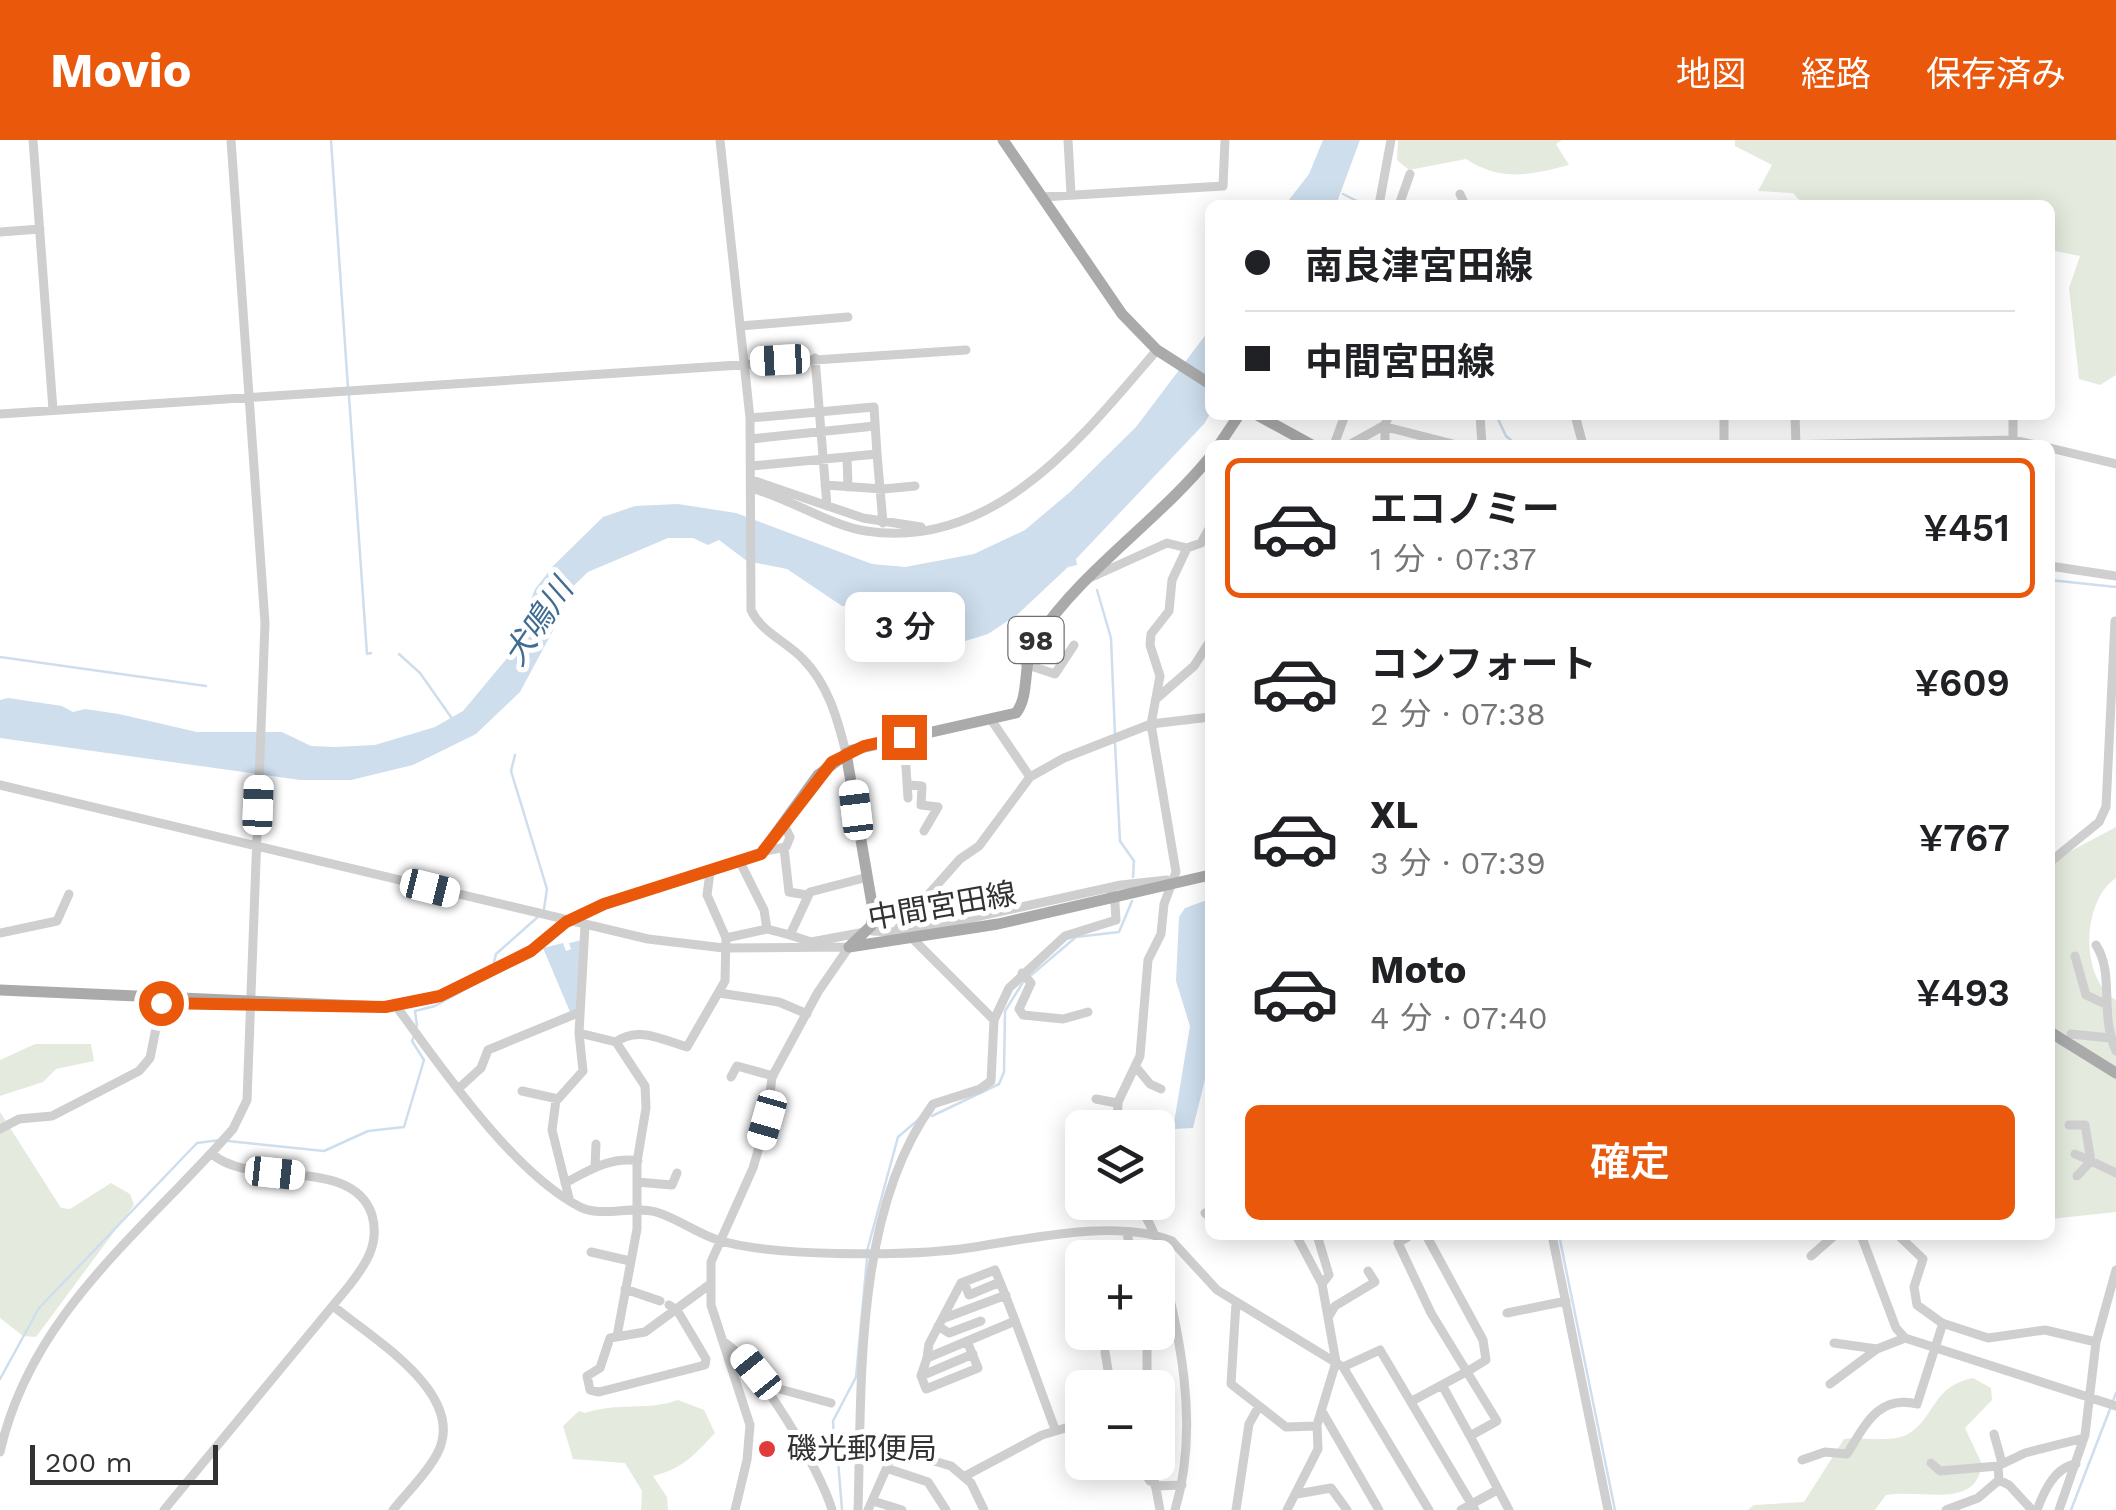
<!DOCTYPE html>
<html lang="ja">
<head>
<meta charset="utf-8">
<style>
	body { margin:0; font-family:"Work Sans","Noto Sans JP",sans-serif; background:#f6f6f6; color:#202124; height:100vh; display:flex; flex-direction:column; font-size:38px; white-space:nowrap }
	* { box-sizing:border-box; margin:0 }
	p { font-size:32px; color:#757577 }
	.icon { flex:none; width:55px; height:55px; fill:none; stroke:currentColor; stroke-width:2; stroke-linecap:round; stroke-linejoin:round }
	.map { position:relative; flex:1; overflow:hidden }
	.details { position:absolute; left:1205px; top:300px; width:850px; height:800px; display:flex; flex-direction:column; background:#fff; border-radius:15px; box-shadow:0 5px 25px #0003 }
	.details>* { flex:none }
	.banner { position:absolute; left:1205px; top:60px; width:850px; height:220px; border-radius:15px; box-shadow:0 5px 25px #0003; display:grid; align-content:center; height:220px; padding:0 40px; background:#fff }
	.fabs { position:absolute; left:1065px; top:970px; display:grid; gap:20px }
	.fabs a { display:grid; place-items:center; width:110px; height:110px; border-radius:15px; background:#fff; box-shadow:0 5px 25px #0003; font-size:50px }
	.scale { position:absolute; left:30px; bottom:25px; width:188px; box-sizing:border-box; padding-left:10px; border:5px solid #323232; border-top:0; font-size:28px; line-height:35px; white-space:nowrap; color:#323232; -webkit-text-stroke:8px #fff; paint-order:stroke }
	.end { position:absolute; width:45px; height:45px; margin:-22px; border:12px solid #ea580c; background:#fff; box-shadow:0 0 0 5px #fff }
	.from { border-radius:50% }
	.bubble { position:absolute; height:70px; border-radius:15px; background:#fff; box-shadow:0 5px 25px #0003; font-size:32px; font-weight:600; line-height:70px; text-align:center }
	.car { position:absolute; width:30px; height:60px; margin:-30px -15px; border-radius:12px; box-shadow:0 0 8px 2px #0007; background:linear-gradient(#fff 24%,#345 0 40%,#fff 0 76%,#345 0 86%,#fff 0) }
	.banner b { display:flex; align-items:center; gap:35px; height:95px; font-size:38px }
	.banner b+b { border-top:2px solid #e0e0e0 }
	.banner i { width:25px; height:25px; background:#202124 }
	ul { padding:18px 0 0; list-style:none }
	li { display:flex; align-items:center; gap:30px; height:140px; margin:0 20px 15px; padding:0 20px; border:5px solid transparent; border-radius:15px }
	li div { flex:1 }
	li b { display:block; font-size:38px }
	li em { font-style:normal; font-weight:600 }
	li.current { border-color:#ea580c }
	li>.icon { width:90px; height:90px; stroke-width:1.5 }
	.button { display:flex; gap:20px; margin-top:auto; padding:20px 40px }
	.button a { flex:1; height:115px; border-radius:15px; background:#ea580c; color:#fff; font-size:40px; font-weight:600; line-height:115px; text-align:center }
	header { display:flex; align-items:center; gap:60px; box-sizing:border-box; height:140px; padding:0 50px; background:#ea580c; color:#fff }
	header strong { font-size:48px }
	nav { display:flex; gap:55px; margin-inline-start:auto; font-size:35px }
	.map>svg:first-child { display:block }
	.green { fill:#e4ebde }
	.water { fill:#cedeed }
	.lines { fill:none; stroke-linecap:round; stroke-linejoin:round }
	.stream { stroke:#cedeed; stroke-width:2.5 }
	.minor { stroke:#cfcfcf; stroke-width:9 }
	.major { stroke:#aaa; stroke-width:11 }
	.route { stroke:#ea580c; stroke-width:12 }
	.poi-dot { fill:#e13c3c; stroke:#fff; stroke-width:4 }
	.labels { text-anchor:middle; stroke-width:10; stroke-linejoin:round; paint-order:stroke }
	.shield { fill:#fff; stroke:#707070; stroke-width:2.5 }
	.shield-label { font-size:28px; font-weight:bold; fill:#323232 }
	.street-label { font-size:30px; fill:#323232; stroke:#fff }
	.poi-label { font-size:30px; fill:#323232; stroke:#fff; text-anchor:start }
	.water-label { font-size:32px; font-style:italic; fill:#416d93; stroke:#fff }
</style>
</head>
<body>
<header>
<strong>Movio</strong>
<nav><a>地図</a><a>経路</a><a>保存済み</a></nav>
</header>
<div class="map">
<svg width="2116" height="1370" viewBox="0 0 2116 1370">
	<rect width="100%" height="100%" fill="#fff"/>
	<path class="green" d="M1398,0H1562L1556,4L1569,25C1530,35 1501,42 1466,19L1409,30L1397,20Z
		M1735,0H2116V235L2100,245L2079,239L2069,148L2080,116L2050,110V65H1804L1793,53L1758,51L1772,25L1735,6Z
		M2116,687V738C2081,762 2080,839 2116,860V1072L2050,1079V722Z
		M35,904H91L94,921L56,929L43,942L0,956V920Z
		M0,972L61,1068L70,1069L111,1043L130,1054L134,1065L36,1197L23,1196L0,1178Z
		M1973,1238L1991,1248L1992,1260L1965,1288L1982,1324C1975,1370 1926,1349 1886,1355L1875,1370H1748L1754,1365L1804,1362L1844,1299C1861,1297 1894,1303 1908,1294C1936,1277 1932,1246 1973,1238Z
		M678,1260L704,1270L715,1293C695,1314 683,1329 653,1336L667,1357L668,1370H641L642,1351L625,1323L573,1319L563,1286L579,1271L585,1273C616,1262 648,1271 678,1260Z"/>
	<path class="water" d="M1323,0H1360L1336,65H1285L1309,34Z
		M1210,189V274L1204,284L1076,419L1077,425L1068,427L1018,474L988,494L962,502L924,501L888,490L877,476L861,466H842L787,429L747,421L719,400L708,405L693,398H668L588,432L565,454L563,472L520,552L476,594L413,625L351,640H300L0,598V560L8,558L62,566L73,572L85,569L119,574L197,592H282L311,606L335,607L375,605L435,587L463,571L508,517L535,449L554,425L603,377L635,366L678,364L736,373L872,424L905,427L974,414L1025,390L1070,352L1136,287Z
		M1210,759V919L1193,988L1173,989L1190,886L1176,841L1179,777L1185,768Z
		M582,800L577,869L570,872L543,808L563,803L566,811L571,809L569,803Z"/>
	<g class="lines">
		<path class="stream" d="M331,0L348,248
			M1343,54L1365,65
			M349,256L367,514L371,513
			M1496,275L1506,296L1517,305
			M2050,440L2116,447
			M1097,450L1111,498L1115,595
			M399,514L420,533L453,580
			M0,517L206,546
			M1115,603L1120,701L1134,721L1133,737
			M515,615L511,631L547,749L544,769
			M494,822L496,814L540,775
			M417,886L415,871L435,866L491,835
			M932,976L999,944L1004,932L1005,871L1023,842L1076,797L1119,792L1132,761
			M228,1001L324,1011L368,991L404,987L424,920L412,901L415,894
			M1559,1095L1615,1370
			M867,1111L898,997L919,979
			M0,1239L39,1168L197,1003L220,1000
			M2113,1261L2116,1253
			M834,1299L833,1281L856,1237L867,1119
			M837,1307L842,1370
			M2071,1370L2110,1269"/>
		<path class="minor" d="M33,0L53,270
			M720,0L750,278L751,470C762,493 786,501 803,519C828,544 838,580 846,613
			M1068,0L1071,54
			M1460,54L1465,65
			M1042,57L1223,46L1225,0
			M1379,65L1391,0
			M1399,65L1410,34
			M0,92L40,89
			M740,186L848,177
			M815,218L827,366
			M0,274L966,210
			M1480,275L1482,305
			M1575,275L1583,305
			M1724,275V305
			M1795,275L1796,305
			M2013,275V302
			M750,278L874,267L877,314L752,326
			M1385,285V305
			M1386,287L1457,305
			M751,299L875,286
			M1334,305L1345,275
			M1349,305L1385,285L1389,275
			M1782,305L2013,300L2036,305
			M2050,308L2116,324
			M877,314L883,383
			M847,317L848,347
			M752,340L863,378L921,387
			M825,345L883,349L915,346
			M751,348C789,358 831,386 866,391C995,411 1083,296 1157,210
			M2050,426L2116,436
			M1092,437L1167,403L1187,408L1201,403L1210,387
			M1025,524L1055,534L1074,505
			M1156,559L1194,526L1210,501
			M992,581L1030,637
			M904,597L908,658
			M0,645L648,799L724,808L849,807
			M909,645L922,646L921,665L938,667L924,691
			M784,708L789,752L807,755
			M765,711L786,707L790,697L784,685
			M2050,722L2099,682L2106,667L2115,481
			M585,786L579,893L616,902C638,885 665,901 687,907L725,841L726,798L707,755L710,732
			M767,789L790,795L810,752L864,738
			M872,791L895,792
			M912,791L1121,745L1167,740
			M0,793L57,781L69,754
			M790,795L811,802L865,792
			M726,798L767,789L764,770L740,722
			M2096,805C2115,834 2099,873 2116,911
			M2075,816L2086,855L2103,863
			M1022,833L1031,843L1019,869L1023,875L1063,879L1088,872
			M719,853L779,862L807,874
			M396,866C441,927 513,1033 580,1067C602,1078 632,1065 656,1072C677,1078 696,1093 718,1100C772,1117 903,1116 961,1109C1020,1101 1115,1077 1172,1101L1217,1150L1343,1227L1429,1370
			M994,880L909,795L895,792L960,719L979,706L1030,637L1064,618L1151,584L1210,577
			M2071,894L2110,898
			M616,902L645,946L646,968L637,1022V1089L617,1196
			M1136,927L1150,944L1161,949
			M731,937L737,926L773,936
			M458,949L481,928L488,910L580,872
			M522,951L558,959L583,931L579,893
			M1096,959L1117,963
			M556,960L552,990L569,1058
			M2069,985H2085L2091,1021L2116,1033
			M1117,988L1118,962L1140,916L1148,820L1161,794L1164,764L1176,732L1151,584L1160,536L1150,505L1151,494L1169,471L1172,440L1187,408
			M0,989L19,979L52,976L139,931L150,918L162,859
			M2075,1014L2091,1021L2077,1036
			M595,1027L596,1004
			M637,1042L672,1045L677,1033
			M565,1043C588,1031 611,1016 638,1021
			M1138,1062C1143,1074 1152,1085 1155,1097C1177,1186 1202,1279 1175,1370
			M1205,1073L1210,1077
			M1127,1094L1133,1118
			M1317,1095L1329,1135L1322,1144
			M1411,1095L1398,1103L1431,1173L1497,1281L1470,1296L1509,1370
			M1426,1095L1483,1200L1486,1220L1468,1231
			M1552,1095L1608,1370
			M1861,1095L1896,1188L1905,1198L2116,1266
			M1898,1095L1923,1119L1914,1147L1917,1165L1942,1183L1988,1198L2045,1190L2096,1202
			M591,1112L630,1121
			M1811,1116L1835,1095
			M964,1142L969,1155L1000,1142
			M625,1149L660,1161
			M1236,1163L1231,1244L1286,1287L1317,1286
			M669,1165L677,1170L706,1219L705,1225L599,1252L590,1250L587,1236L600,1228L610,1198L645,1192L709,1145
			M333,1166C372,1198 469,1255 437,1314C426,1335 407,1352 393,1370
			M1507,1173L1566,1161
			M1329,1176L1335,1166L1375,1142L1368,1131
			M942,1179L1006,1155
			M1015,1181L927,1218L929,1204L961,1143L995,1130C1017,1182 1035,1236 1055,1289
			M938,1186L949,1193L981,1181
			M724,1202C758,1224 821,1331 832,1370
			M1834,1203L1877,1209
			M1105,1212L1111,1248
			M927,1218L921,1236L926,1249L978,1228L967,1201
			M1343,1227L1380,1210L1475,1370
			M921,1236L973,1214
			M1830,1244L1877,1209L1905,1198
			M765,1245L831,1263
			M1442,1245L1470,1296
			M1147,1248V1192
			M1412,1261L1466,1232
			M1323,1273L1379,1370
			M1994,1294L2002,1323
			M800,1309L859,1299L951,1326L971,1343L984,1370
			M0,1312C31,1173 143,1092 233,989L247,960L265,483L231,0
			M1802,1320L1825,1312L1847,1314C1865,1285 1879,1254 1917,1264L1943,1183
			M1138,1322L1150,1341
			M1151,1322L1160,1370
			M1931,1323L1940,1331L1998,1326
			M889,1329L928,1342L946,1370
			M965,1336L1042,1295L1082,1283
			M1999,1340L2009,1345L2032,1370
			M1155,1346L1182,1345
			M1297,1354L1331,1348L1347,1370
			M873,1361L902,1370
			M164,1370L349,1146C366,1124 380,1104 372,1075C353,1015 252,1049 212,1014
			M735,1370L747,1320L750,1285L711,1165V1122L753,1028L767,980L772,937L818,852L849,807
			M858,1370C862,1243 854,1072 933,964L980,949L991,941L994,880L1009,848L1065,796L1116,780L1114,747
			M868,1370L895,1309
			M1236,1370L1249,1284L1259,1266
			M1287,1370L1318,1309L1317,1285L1336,1222L1322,1144L1296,1095
			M1461,1370L1497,1350
			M1946,1370L1978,1358L1999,1340L1998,1326L2025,1313L2084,1298
			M2037,1370C2044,1351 2055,1327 2076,1324
			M2059,1370L2085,1295L2096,1202L2116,1130"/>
		<path class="major" d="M1003,0L1122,174L1157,210L1210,244
			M1257,275L1312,305
			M1219,305L1239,275
			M846,613L873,770L871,786L849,807
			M849,807L998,784L1210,735
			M0,850L385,867L440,856L531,811L566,782L604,764L761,714L818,635L852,610L1016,573C1031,554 1021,523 1036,500C1082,430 1157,382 1210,317
			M2050,892L2116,933"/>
	</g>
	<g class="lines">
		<path class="route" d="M161,863L385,867L440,856L531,811L566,782L604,764L761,714L832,622L864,606L904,597"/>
	</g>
	<circle class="poi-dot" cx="767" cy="1309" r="10"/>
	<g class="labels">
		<rect class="shield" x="1008.5" y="477" width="55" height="46" rx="8"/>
		<g class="shield-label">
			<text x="1036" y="510">98</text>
		</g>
		<g class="street-label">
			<text transform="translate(942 766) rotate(-10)" y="10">中間宮田線</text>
		</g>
		<g class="poi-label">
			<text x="787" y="1319">磯光郵便局</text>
		</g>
		<g class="water-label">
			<text transform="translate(538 482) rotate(-56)" y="11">犬鳴川</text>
		</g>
	</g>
</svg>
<div class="fabs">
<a><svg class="icon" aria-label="layers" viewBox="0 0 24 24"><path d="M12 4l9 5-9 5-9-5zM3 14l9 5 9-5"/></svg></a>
<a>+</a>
<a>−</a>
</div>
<div class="scale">200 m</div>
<i class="end from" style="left:161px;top:863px"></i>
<i class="end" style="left:904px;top:597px"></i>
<div class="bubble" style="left:845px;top:452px;width:120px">3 分</div>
<i class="car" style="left:780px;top:220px;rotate:267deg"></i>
<i class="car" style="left:258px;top:665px;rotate:2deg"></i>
<i class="car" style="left:856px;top:670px;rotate:353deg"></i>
<i class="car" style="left:430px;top:748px;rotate:104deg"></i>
<i class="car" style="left:767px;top:980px;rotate:196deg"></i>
<i class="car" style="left:275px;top:1033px;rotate:96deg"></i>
<i class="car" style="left:756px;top:1232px;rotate:321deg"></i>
<div class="banner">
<b><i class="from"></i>南良津宮田線</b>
<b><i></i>中間宮田線</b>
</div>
<section class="details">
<ul>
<li class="current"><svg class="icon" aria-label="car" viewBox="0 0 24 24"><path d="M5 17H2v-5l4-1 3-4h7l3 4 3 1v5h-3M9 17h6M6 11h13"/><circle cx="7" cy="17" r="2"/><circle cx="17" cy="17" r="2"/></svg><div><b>エコノミー</b><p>1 分 · 07:37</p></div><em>¥451</em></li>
<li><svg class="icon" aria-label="car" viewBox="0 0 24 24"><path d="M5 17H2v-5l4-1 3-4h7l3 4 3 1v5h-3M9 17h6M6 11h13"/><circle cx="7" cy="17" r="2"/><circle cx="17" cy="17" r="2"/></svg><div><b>コンフォート</b><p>2 分 · 07:38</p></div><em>¥609</em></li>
<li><svg class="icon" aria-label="car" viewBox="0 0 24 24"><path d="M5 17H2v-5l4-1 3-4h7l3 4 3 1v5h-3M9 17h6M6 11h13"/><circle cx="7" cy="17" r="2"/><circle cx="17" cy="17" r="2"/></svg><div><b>XL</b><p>3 分 · 07:39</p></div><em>¥767</em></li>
<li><svg class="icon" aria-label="car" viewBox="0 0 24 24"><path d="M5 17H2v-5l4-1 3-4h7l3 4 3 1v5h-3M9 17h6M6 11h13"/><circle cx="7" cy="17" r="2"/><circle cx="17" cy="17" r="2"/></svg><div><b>Moto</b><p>4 分 · 07:40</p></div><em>¥493</em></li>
</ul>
<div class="button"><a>確定</a></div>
</section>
</div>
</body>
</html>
